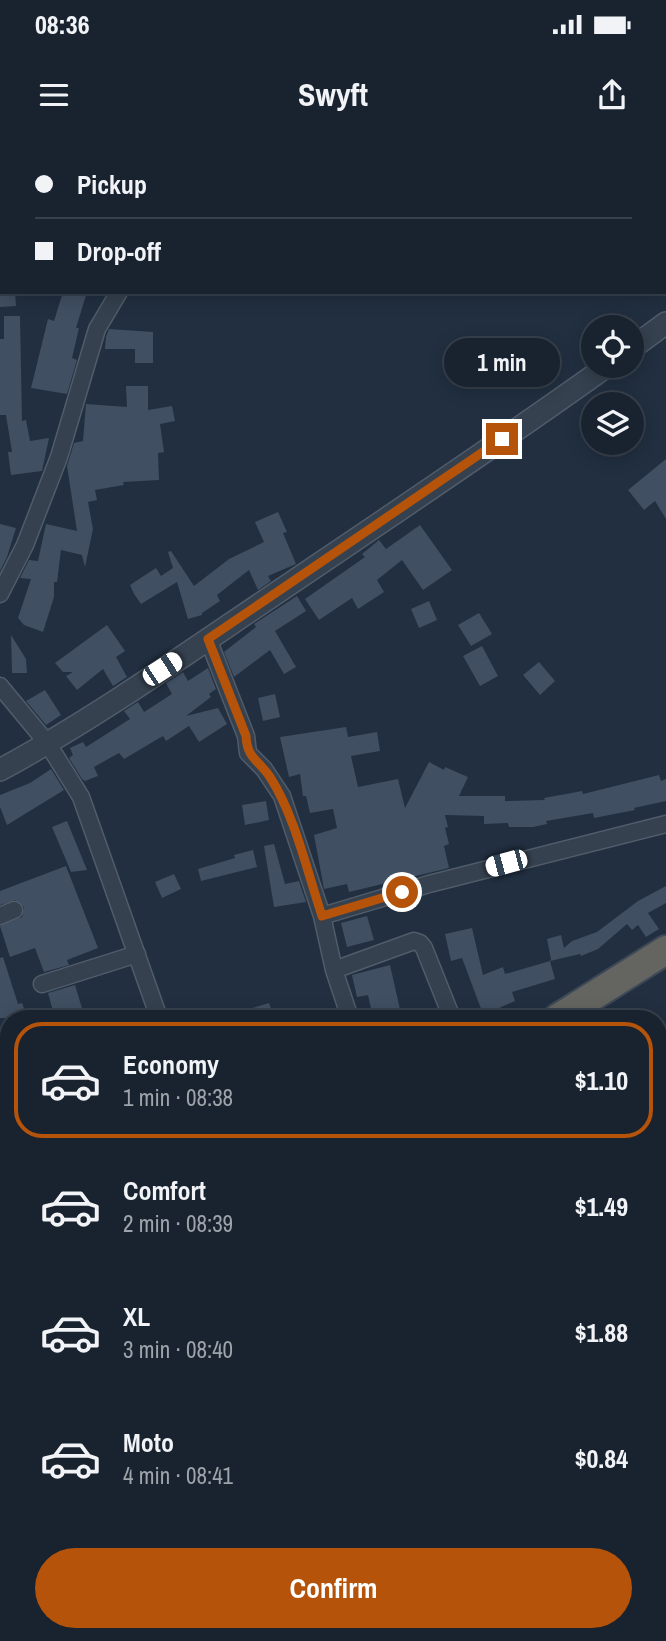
<!DOCTYPE html>
<html lang="en">
<head>
<meta charset="utf-8">
<style>
	body { margin:0; font-family:"Archivo Narrow",sans-serif; background:#262f3c; color:#f1f3f6; height:100vh; display:flex; flex-direction:column; font-size:26px; white-space:nowrap }
	* { box-sizing:border-box; margin:0 }
	p { font-size:23px; color:#9fa4ab }
	.icon { flex:none; width:38px; height:38px; fill:none; stroke:currentColor; stroke-width:2; stroke-linecap:round; stroke-linejoin:round }
	.map { position:relative; flex:1; overflow:hidden }
	.details { position:absolute; left:0px; top:870px; width:667px; height:632px; display:flex; flex-direction:column; background:#192330; border-radius:28px 28px 0 0; box-shadow:0 4px 18px #0003,0 0 0 2px #37404c }
	.details>* { flex:none }
	.hud { position:absolute; left:0px; top:0px; width:667px; height:154px; box-shadow:0 4px 18px #0003,0 0 0 2px #37404c; display:grid; align-content:center; height:154px; padding:0 35px; background:#192330 }
	.controls { position:absolute; left:581px; top:175px; display:grid; gap:14px }
	.controls a { display:grid; place-items:center; width:63px; height:63px; border-radius:50%; background:#192330; box-shadow:0 4px 18px #0003,0 0 0 2px #37404c; font-size:35px }
	.end { position:absolute; width:32px; height:32px; margin:-16px; border:9px solid #b45309; background:#fff; box-shadow:0 0 0 4px #fff }
	.from { border-radius:50% }
	.bubble { position:absolute; height:49px; border-radius:24px; background:#192330; box-shadow:0 4px 18px #0003,0 0 0 2px #37404c; font-size:23px; font-weight:700; line-height:49px; text-align:center }
	.car { position:absolute; width:21px; height:42px; margin:-21px -10px; border-radius:9px; box-shadow:0 0 5px 2px #0007; background:linear-gradient(#fff 24%,#345 0 40%,#fff 0 76%,#345 0 86%,#fff 0) }
	.hud b { display:flex; align-items:center; gap:24px; height:66px; font-size:26px }
	.hud b+b { border-top:2px solid #37404c }
	.hud i { width:18px; height:18px; background:#f1f3f6 }
	ul { padding:12px 0 0; list-style:none }
	li { display:flex; align-items:center; gap:21px; height:116px; margin:0 14px 10px; padding:0 21px; border:4px solid transparent; border-radius:28px }
	li div { flex:1 }
	li b { display:block; font-size:26px }
	li em { font-style:normal; font-weight:700 }
	li.selected { border-color:#b45309 }
	li>.icon { width:63px; height:63px; stroke-width:1.5 }
	.action { display:flex; gap:14px; margin-top:auto; padding:14px 35px }
	.action a { flex:1; height:80px; border-radius:42px; background:#b45309; color:#fff; font-size:28px; font-weight:700; line-height:80px; text-align:center }
	.status { display:flex; justify-content:space-between; align-items:center; height:49px; padding:0 35px; background:#192330; direction:ltr }
	.status svg { height:19px; fill:currentColor }
	header { display:flex; justify-content:space-between; align-items:center; height:91px; padding:0 35px; background:#192330; font-size:32px; font-weight:700 }
	.map>svg:first-child { display:block }
	.building { fill:#404f62 }
	.lines { fill:none; stroke-linecap:round; stroke-linejoin:round }
	.minor-casing { stroke:#515c6a; stroke-width:19 }
	.tertiary-casing { stroke:#515c6a; stroke-width:24 }
	.trunk-casing { stroke:#3e4957; stroke-width:32 }
	.minor { stroke:#35414f; stroke-width:16 }
	.tertiary { stroke:#35414f; stroke-width:21 }
	.trunk { stroke:#646461; stroke-width:28 }
	.route { stroke:#b45309; stroke-width:9 }
</style>
</head>
<body>
<div class="status"><b>08:36</b><svg viewBox="0 0 49 12"><path d="M0 12V9h3v3zM5 12V6h3v6zM10 12V3h3v9zM15 12V0h3v12zM26 1h20v11H26zM47 4h2v5h-2z"/></svg></div>
<header><svg class="icon" aria-label="menu" viewBox="0 0 24 24"><path d="M4 6h16M4 12h16M4 18h16"/></svg>Swyft<svg class="icon" aria-label="share" viewBox="0 0 24 24"><path d="M12 15V3M7 8l5-5 5 5M5 13v7h14v-7"/></svg></header>
<div class="map">
<svg width="666" height="1501" viewBox="0 0 666 1501">
	<rect width="100%" height="100%" fill="#212f40"/>
	<path class="building" d="M0,152H15L16,166L0,167Z
		M63,152H87L76,188H79L72,218L77,220L67,254L31,248L48,179L54,181Z
		M4,176H20L22,281L26,280L30,301L49,298L42,331L11,335L8,312H12L6,275H0V199H4Z
		M109,189L153,192V223H135V209H105L106,197Z
		M126,246H148V270L172,266L175,281L160,284L164,312L158,313L159,340L123,342L124,345L95,350L97,360L88,362L93,389L85,427L82,415L61,410L57,442H54V457L43,492L24,485L18,478L31,439L20,438L29,420L38,421L46,384L77,391L67,326L74,303L83,301L86,264L127,267Z
		M666,319V379L655,361L644,370L628,350Z
		M278,372L287,392L283,393L296,424L268,436L271,441L258,450L249,430L217,455L220,461L202,473V475L188,479L177,442L141,464L134,454L130,445L156,428L161,436L173,428L168,412L171,411L194,446L229,419L264,402L255,382Z
		M0,384L16,388L7,417L0,431Z
		M420,385L452,430L423,450L402,420L377,440L384,452L358,469L352,458L319,480L305,459L365,417L362,414L379,400L386,409Z
		M297,456L306,471L275,491L296,527L284,534L270,510L234,537L224,512L256,487L254,484Z
		M429,461L437,480L419,488L411,469Z
		M479,473L492,494L471,506L458,485Z
		M107,485L125,511L116,517L127,537L113,546L103,529L77,550L66,536L73,532H63L55,523Z
		M11,495L26,519L27,533H12Z
		M482,506L498,536L480,546L463,516Z
		M539,522L555,541L540,555L523,535Z
		M208,528L216,549L209,554L211,557L186,576L218,568L227,584L199,602L189,586L166,601L163,596L124,619L119,613L94,627L98,636L85,641L82,639L69,618L73,615L70,608L83,602L86,607L130,579L124,571L138,562L144,572L172,554L166,543L183,532L188,541Z
		M45,550L61,575L46,585L26,561Z
		M275,554L280,577L263,581L258,558Z
		M346,587L348,597L377,592L380,611L351,616L358,647L398,639L405,668L429,622L444,630L445,627L468,637L459,656H505V661L545,660L544,658L582,651L583,654L659,635L661,641L666,639V661L634,668L635,670L594,678L593,673L546,681L547,684L533,687H509L508,683L484,684V676L445,675L448,687L445,688L449,704L444,706L449,728L349,752L347,744L324,749L314,695L337,688L333,669L310,673L306,656H303L300,634L289,637L280,597Z
		M51,629L64,650L7,685L0,667V655L30,643Z
		M266,661L269,680L245,685L242,665Z
		M67,681L87,730L71,732L52,687Z
		M274,704L285,744L299,741L306,762L274,767L264,706Z
		M253,710L257,727L201,741L198,729L235,718L234,715Z
		M66,726L98,808L67,820L69,825L44,832L35,808L10,817L0,786L22,777L24,767L15,760L0,765V751Z
		M174,734L181,749L162,758L155,742Z
		M666,746V763L648,773L659,789L646,797L638,785L632,790L627,784L598,809L581,816L580,814L550,821L555,839L512,852L515,861L492,871L483,874L462,818L451,821L445,794L472,788L483,835L503,827L505,834L550,821L551,819L547,799L561,795L564,808L572,801L597,792L638,761Z
		M367,776L374,800L347,807L341,783Z
		M3,817L18,864L22,863L28,878H0V818Z
		M390,825L402,878H373L368,855L357,857L352,835Z
		M75,845L85,878H55L48,853Z
		M269,863L274,878H230V875Z"/>
	<g class="lines">
		<g class="minor-casing">
			<path id="minor" d="M231,2L232,0
				M346,2L347,0
				M0,454L25,405L59,317L97,189L119,152
				M208,499L246,596L248,613L264,629L282,656L322,776L334,830L350,878
				M0,546L48,604L81,657L159,878
				M0,776L14,770
				M322,776L429,744L666,684
				M334,830L414,801L420,803L424,808L452,878
				M42,844L137,814
				M0,1084L9,1104"/>
		</g>
		<g class="tertiary-casing">
			<path id="tertiary" d="M632,208L666,183
				M0,630C94,579 183,516 272,456C384,380 497,305 607,226"/>
		</g>
		<g class="trunk-casing">
			<path id="trunk" d="M558,878L666,810
				M0,1175L9,1170"/>
		</g>
		<use href="#minor" class="minor"/>
		<use href="#tertiary" class="tertiary"/>
		<use href="#trunk" class="trunk"/>
	</g>
	<g class="lines">
		<path class="route" d="M402,752L322,776C307,731 295,676 270,637C259,620 247,619 246,596L208,499L502,299"/>
	</g>
</svg>
<div class="controls">
<a><svg class="icon" aria-label="locate" viewBox="0 0 24 24"><circle cx="12" cy="12" r="6"/><path d="M12 2v4M12 18v4M2 12h4M18 12h4"/></svg></a>
<a><svg class="icon" aria-label="layers" viewBox="0 0 24 24"><path d="M12 4l9 5-9 5-9-5zM3 14l9 5 9-5"/></svg></a>
</div>
<i class="end from" style="left:402px;top:752px"></i>
<i class="end" style="left:502px;top:299px"></i>
<div class="bubble" style="left:444px;top:198px;width:116px">1 min</div>
<i class="car" style="left:162px;top:529px;rotate:57deg"></i>
<i class="car" style="left:506px;top:723px;rotate:255deg"></i>
<div class="hud">
<b><i class="from"></i>Pickup</b>
<b><i></i>Drop-off</b>
</div>
<section class="details">
<ul>
<li class="selected"><svg class="icon" aria-label="car" viewBox="0 0 24 24"><path d="M5 17H2v-5l4-1 3-4h7l3 4 3 1v5h-3M9 17h6M6 11h13"/><circle cx="7" cy="17" r="2"/><circle cx="17" cy="17" r="2"/></svg><div><b>Economy</b><p>1 min · 08:38</p></div><em>$1.10</em></li>
<li><svg class="icon" aria-label="car" viewBox="0 0 24 24"><path d="M5 17H2v-5l4-1 3-4h7l3 4 3 1v5h-3M9 17h6M6 11h13"/><circle cx="7" cy="17" r="2"/><circle cx="17" cy="17" r="2"/></svg><div><b>Comfort</b><p>2 min · 08:39</p></div><em>$1.49</em></li>
<li><svg class="icon" aria-label="car" viewBox="0 0 24 24"><path d="M5 17H2v-5l4-1 3-4h7l3 4 3 1v5h-3M9 17h6M6 11h13"/><circle cx="7" cy="17" r="2"/><circle cx="17" cy="17" r="2"/></svg><div><b>XL</b><p>3 min · 08:40</p></div><em>$1.88</em></li>
<li><svg class="icon" aria-label="car" viewBox="0 0 24 24"><path d="M5 17H2v-5l4-1 3-4h7l3 4 3 1v5h-3M9 17h6M6 11h13"/><circle cx="7" cy="17" r="2"/><circle cx="17" cy="17" r="2"/></svg><div><b>Moto</b><p>4 min · 08:41</p></div><em>$0.84</em></li>
</ul>
<div class="action"><a>Confirm</a></div>
</section>
</div>
</body>
</html>
